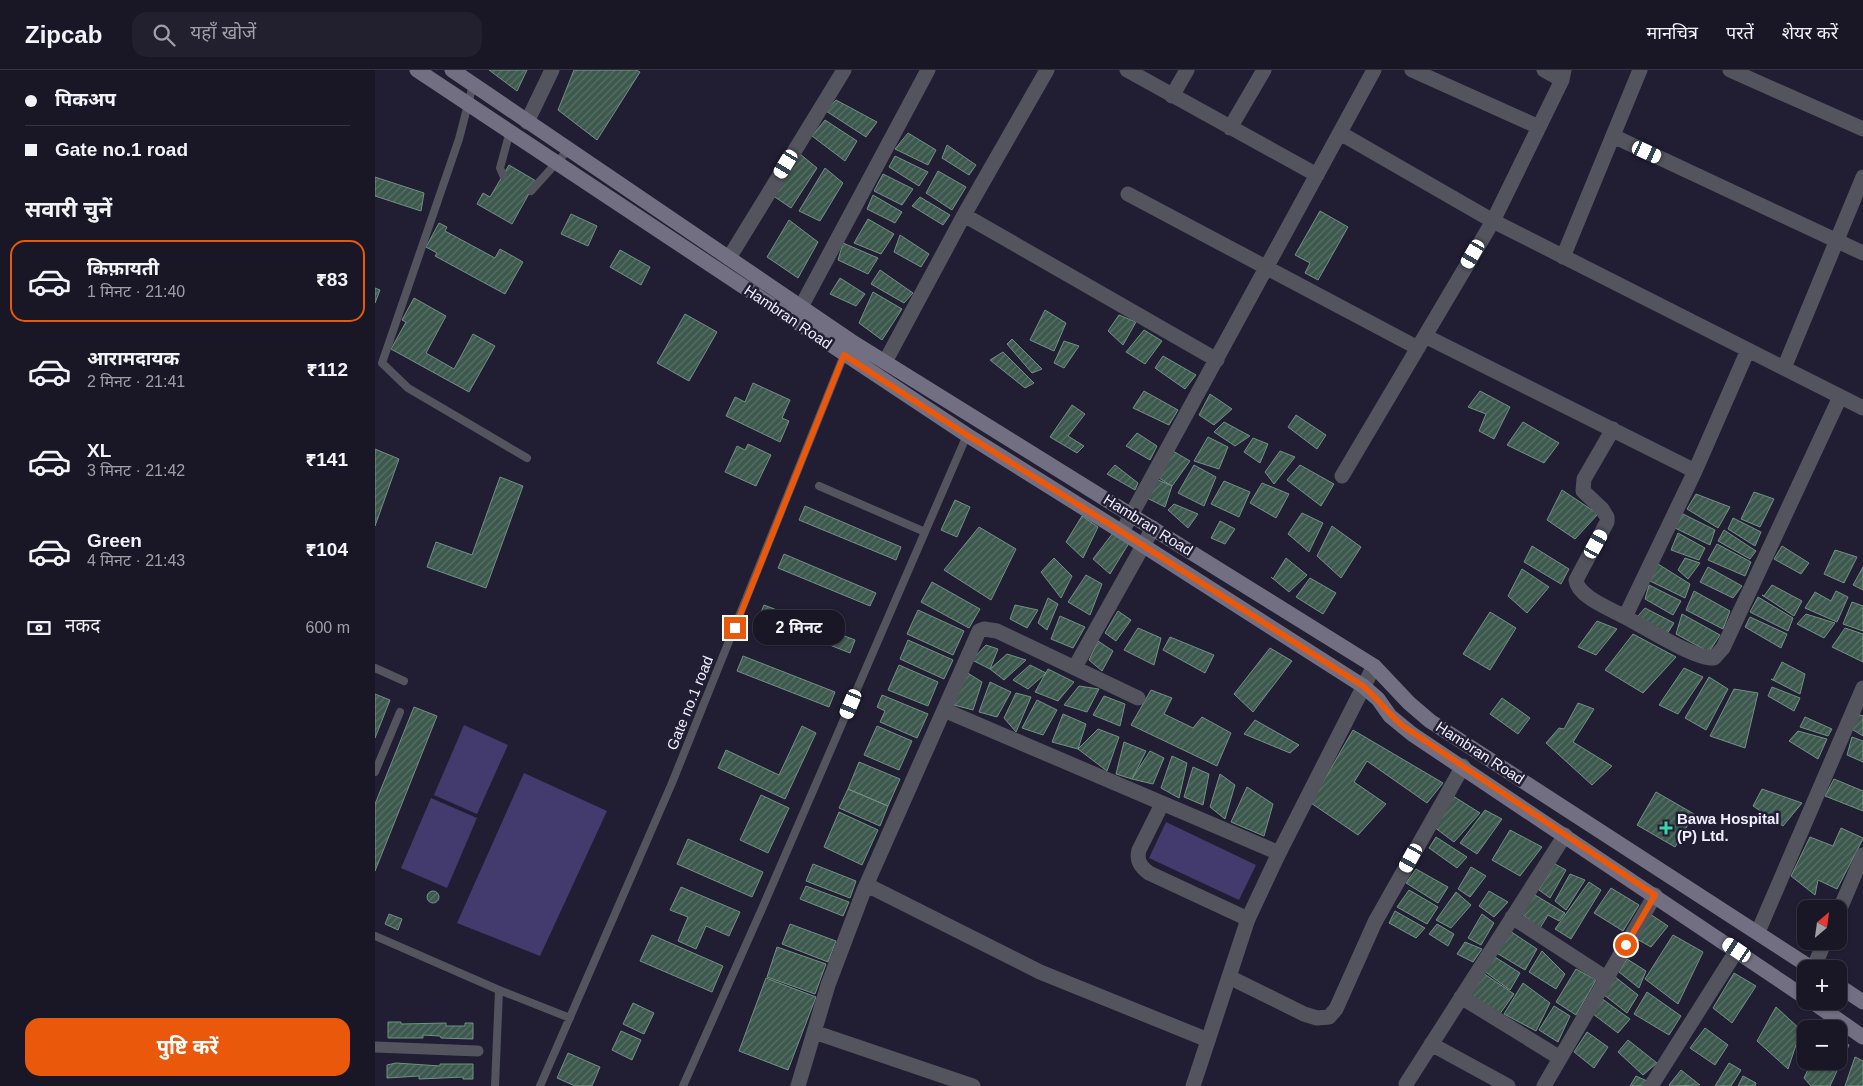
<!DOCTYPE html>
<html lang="hi">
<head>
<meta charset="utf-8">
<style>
	body { margin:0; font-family:Helvetica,"Noto Sans Devanagari",sans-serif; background:#221f2e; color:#f1f3f6; height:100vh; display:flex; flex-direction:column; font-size:19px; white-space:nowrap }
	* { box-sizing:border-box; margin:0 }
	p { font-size:16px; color:#9f9fa7 }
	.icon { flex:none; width:28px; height:28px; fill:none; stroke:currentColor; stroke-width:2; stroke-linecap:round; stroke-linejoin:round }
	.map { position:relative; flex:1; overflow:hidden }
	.sheet { display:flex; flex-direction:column; background:#191626; width:375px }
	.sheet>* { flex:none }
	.top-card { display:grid; align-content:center; height:110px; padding:0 25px; background:#191626 }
	.needle { width:32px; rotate:29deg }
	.tools { position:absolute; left:1422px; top:830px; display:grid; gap:10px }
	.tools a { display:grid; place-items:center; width:50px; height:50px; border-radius:10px; background:#191626; box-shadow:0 1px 4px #0004,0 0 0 1px #373543; font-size:25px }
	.end { position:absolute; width:22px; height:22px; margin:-11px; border:6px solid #ea580c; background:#fff; box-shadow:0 0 0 2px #fff }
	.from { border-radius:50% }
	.bubble { position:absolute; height:35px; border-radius:15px; background:#191626; box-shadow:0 1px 4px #0004,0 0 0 1px #373543; font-size:16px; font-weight:700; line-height:35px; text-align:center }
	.car { position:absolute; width:15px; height:30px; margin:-15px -8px; border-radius:6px; box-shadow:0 0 4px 1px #0007; background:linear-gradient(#fff 24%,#345 0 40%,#fff 0 76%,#345 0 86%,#fff 0) }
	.top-card b { display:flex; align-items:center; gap:18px; height:48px; font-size:19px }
	.top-card b+b { border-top:1px solid #373543 }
	.top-card i { width:12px; height:12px; background:#f1f3f6 }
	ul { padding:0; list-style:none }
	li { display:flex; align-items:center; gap:15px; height:82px; margin:0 10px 8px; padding:0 15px; border:2px solid transparent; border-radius:15px }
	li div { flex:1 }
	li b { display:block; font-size:19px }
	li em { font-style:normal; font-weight:700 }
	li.selected { border-color:#ea580c }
	li>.icon { width:45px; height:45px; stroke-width:1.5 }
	h2 { padding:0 25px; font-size:22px; line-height:60px }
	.pay { display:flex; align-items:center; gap:12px; height:55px; padding:0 25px; font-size:19px }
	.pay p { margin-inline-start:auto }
	.action { display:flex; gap:10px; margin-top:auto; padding:10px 25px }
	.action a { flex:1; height:58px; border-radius:15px; background:#ea580c; color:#fff; font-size:20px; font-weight:700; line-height:58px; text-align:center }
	header { display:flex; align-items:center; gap:30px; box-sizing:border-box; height:70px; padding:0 25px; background:#191626; border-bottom:1px solid #373543 }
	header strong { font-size:24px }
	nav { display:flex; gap:28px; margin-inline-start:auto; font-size:18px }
	.search { width:350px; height:45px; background:#221f2e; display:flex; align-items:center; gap:12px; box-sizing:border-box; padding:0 18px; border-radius:15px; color:#9f9fa7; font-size:19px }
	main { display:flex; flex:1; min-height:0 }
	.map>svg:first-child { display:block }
	.green { fill:#433a6d }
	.building { fill:url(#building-hatch); stroke:#729083 }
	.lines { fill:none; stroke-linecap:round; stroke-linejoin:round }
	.service { stroke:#54545e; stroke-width:8 }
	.pedestrian { stroke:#54545e; stroke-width:11 }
	.minor { stroke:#54545e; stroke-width:15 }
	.tertiary { stroke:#54545e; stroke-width:15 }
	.secondary { stroke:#716f81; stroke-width:15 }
	.route { stroke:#ea580c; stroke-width:6 }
	.poi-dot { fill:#3ad4a5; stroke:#211e33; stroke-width:2 }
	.labels { text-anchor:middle; stroke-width:5; stroke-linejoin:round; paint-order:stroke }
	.street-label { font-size:15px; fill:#efeefd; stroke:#211e33 }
	.poi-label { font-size:15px; font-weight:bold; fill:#efeefd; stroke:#211e33; text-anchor:start }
</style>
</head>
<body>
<header>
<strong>Zipcab</strong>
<div class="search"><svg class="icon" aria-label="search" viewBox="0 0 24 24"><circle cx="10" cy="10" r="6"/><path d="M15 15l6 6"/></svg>यहाँ खोजें</div>
<nav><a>मानचित्र</a><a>परतें</a><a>शेयर करें</a></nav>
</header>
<main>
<section class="sheet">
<div class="top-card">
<b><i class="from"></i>पिकअप</b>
<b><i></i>Gate no.1 road</b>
</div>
<h2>सवारी चुनें</h2>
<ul>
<li class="selected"><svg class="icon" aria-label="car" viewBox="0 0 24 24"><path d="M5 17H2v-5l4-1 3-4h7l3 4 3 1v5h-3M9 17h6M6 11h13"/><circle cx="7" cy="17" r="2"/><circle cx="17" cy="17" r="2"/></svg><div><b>किफ़ायती</b><p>1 मिनट · 21:40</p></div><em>₹83</em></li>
<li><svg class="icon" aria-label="car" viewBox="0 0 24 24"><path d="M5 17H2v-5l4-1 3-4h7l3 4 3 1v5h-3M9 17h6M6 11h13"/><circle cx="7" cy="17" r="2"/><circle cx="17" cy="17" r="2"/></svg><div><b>आरामदायक</b><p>2 मिनट · 21:41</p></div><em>₹112</em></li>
<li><svg class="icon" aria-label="car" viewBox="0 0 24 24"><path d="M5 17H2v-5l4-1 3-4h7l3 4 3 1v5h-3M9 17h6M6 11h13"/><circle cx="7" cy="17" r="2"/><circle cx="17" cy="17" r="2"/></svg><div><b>XL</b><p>3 मिनट · 21:42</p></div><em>₹141</em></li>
<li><svg class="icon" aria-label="car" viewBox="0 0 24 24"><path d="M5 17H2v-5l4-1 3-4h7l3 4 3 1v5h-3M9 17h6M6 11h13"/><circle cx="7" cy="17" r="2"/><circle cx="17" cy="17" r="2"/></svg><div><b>Green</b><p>4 मिनट · 21:43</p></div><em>₹104</em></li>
</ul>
<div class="pay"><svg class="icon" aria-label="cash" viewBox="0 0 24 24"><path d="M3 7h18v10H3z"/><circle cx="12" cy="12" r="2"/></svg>नकद<p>600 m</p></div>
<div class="action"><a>पुष्टि करें</a></div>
</section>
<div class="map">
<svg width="1488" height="1016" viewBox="0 0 1488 1016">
	<defs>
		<pattern id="building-hatch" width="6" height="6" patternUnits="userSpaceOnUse" patternTransform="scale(1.25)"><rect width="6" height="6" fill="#3d594e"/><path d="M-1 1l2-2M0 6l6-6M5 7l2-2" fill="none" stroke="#597168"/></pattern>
	</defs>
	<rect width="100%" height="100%" fill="#211e33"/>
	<path class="green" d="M89,655L133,675L102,744L59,725Z
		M149,703L232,741L165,886L82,853Z
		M56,728L102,748L72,818L26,798Z
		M791,752L881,795L864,830L774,788Z"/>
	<path class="building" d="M114,0H152L142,21Z
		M199,0H261L265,2L222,70L183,40Z
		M461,30L502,52L491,67L451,41Z
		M450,50L482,71L470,91L437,66Z
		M533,63L561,80L553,95L520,79Z
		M572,75L601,95L594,105L567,88Z
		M425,84L442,98L416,138L397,125Z
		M520,86L553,102L544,116L514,97Z
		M134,95L161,111L137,154L102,134L108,123L115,127Z
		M450,98L468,113L445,151L424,141Z
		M563,101L591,117L577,140L551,123Z
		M508,104L538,119L527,135L499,121Z
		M0,107L49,123L46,141L0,126Z
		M498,125L527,142L520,153L492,139Z
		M545,127L575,145L568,155L537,136Z
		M945,141L973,157L943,210L930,203L935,193L920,185Z
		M196,144L222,156L213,176L186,164Z
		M493,149L519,164L506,184L479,173Z
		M414,150L443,172L423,208L392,187Z
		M64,153L72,157L70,161L120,188L125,179L148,192L130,224L60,186L62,183L51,177Z
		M525,165L554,184L546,197L519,182Z
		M468,173L503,188L493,204L463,190Z
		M245,180L275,197L266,215L235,197Z
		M505,200L538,223L529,233L496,214Z
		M465,208L490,224L481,236L455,224Z
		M0,218L5,220L0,233Z
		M498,222L527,239L507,270L484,253Z
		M39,228L71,246L51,283L79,299L98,264L120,276L94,322L16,279L31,252L27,250Z
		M670,240L691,253L679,281L655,270Z
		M310,244L342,262L314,311L282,293Z
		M744,245L761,252L748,275L733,261Z
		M769,260L787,271L770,294L751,282Z
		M637,269L667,299L657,303L632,274Z
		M689,271L704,276L689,298L679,293Z
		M628,282L659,313L650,318L615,290Z
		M788,286L821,305L810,319L780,298Z
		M378,313L415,330L407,348L414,351L405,372L351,346L360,327L370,332Z
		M769,321L803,340L794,355L758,338Z
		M1105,321L1135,337L1119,369L1104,361L1111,344L1093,337Z
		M835,324L857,339L839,355L824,345Z
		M697,335L710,344L693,366L709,376L702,383L675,367Z
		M921,345L951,365L942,379L913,357Z
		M849,352L875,366L860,376L839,362Z
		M1148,352L1184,373L1169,393L1132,375Z
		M762,363L782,376L775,390L751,376Z
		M833,367L853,377L844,399L819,391Z
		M878,368L893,374L885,393L869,382Z
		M373,374L396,385L381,416L350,402L362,376L370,380Z
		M0,379L24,389L0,456Z
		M798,381L815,391L797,416L784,408Z
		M905,381L920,387L899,414L890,402Z
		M740,395L763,413L760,420L732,404Z
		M819,395L841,407L829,436L803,423Z
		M925,395L959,414L946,436L912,410Z
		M125,407L148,416L111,518L52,497L61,472L97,485Z
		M781,409L797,416L790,437L772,428Z
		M849,411L875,422L864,447L836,434Z
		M887,413L914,424L901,448L875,433Z
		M1187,420L1223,444L1200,469L1172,450Z
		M1379,422L1399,429L1385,457L1366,449Z
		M1321,424L1355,437L1343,458L1312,439Z
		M580,430L595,437L582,467L566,460Z
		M799,434L823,444L813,458L793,440Z
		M430,436L526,477L521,490L424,450Z
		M927,443L948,453L934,482L913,464Z
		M1308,444L1340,460L1335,475L1300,458Z
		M707,446L723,457L708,488L691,472Z
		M1358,448L1386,462L1380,476L1353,459Z
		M845,451L860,459L850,474L836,468Z
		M957,456L986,477L966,508L942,486Z
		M604,457L641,479L616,530L569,500Z
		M1349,460L1381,481L1375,489L1343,471Z
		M738,463L754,473L735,504L718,489Z
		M1303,463L1330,478L1324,490L1296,480Z
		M1342,474L1376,492L1370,506L1333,490Z
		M1157,476L1194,499L1186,514L1149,492Z
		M1407,476L1434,493L1426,504L1399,489Z
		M1460,480L1482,487L1469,513L1449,504Z
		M409,484L501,523L495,536L403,498Z
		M679,488L697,506L686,528L666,502Z
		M911,488L932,505L914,522L896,507L898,509Z
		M1310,488L1325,493L1313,509L1303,500Z
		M1283,494L1315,514L1310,528L1275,511Z
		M1333,497L1367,516L1358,528L1325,512Z
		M1488,497V520L1478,515Z
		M1147,499L1174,517L1152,543L1133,526Z
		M711,505L727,514L715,545L693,532Z
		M935,508L961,523L948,544L921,527Z
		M557,512L605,539L594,558L546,532Z
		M1274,515L1306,531L1298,545L1270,529Z
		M1397,515L1427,531L1419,546L1387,525L1389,526Z
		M1319,521L1355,541L1348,559L1311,540Z
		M1461,521L1473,527L1462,552L1430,538L1440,522L1456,531Z
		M1383,527L1418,548L1413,561L1375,542Z
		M673,528L683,534L672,560L663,553Z
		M1477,532L1488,536V561L1468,554Z
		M389,535L480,570L475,583L384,547Z
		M640,535L663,540L652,558L635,549Z
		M1270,538L1299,553L1292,564L1263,546Z
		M543,540L589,561L578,585L532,564Z
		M743,541L756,550L741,571L730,563Z
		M1115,542L1141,558L1115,600L1088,584Z
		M1307,544L1345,565L1334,582L1301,564Z
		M1431,544L1460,553L1449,568L1422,554Z
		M685,546L710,557L698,578L676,569Z
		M1375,547L1412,564L1406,578L1370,557Z
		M1222,551L1242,559L1221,585L1203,577Z
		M763,558L786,568L779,595L749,580Z
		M1470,558L1488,564V592L1457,577Z
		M1258,564L1301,587L1268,623L1230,600Z
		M795,567L839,585L830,603L788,580Z
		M533,570L578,590L569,609L525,589Z
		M723,571L738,581L727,601L714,590Z
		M611,575L623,579L615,599L597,590Z
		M895,578L917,591L878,642L859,624Z
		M632,584L651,590L629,610L615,599Z
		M368,586L460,622L454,637L362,601Z
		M1407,592L1430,604L1425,624L1396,609L1398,610Z
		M524,595L563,612L553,636L513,620Z
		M655,595L671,603L653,619L638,610Z
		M1309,598L1328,607L1303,644L1284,635Z
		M673,599L699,612L683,631L660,622Z
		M591,602L607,612L598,640L579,635Z
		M1334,607L1353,619L1331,660L1310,648Z
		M615,612L636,622L622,647L604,642Z
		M704,616L724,619L712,642L689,635Z
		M1397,617L1425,628L1419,641L1393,626Z
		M1359,619L1383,623L1370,678L1335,666Z
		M776,620L797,628L789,644L818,658L827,647L856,663L842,696L756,655Z
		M641,623L656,627L641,662L629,648Z
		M0,624L15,630L0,668Z
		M507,625L553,644L542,668L505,652L510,641L502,637Z
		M729,626L750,634L745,656L718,645Z
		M1127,628L1155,648L1143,664L1115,644Z
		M662,630L682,640L668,665L647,658Z
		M1203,633L1219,639L1198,672L1237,696L1217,715L1171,673L1184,658L1189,659Z
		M39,637L62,646L0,801V734Z
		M688,644L711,654L703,679L677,672Z
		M1482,644L1488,646V666L1475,658Z
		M1430,647L1457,659L1453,666L1425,657Z
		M880,650L924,675L915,683L869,664Z
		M427,656L441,663L410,729L343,698L351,680L404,705Z
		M502,656L537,671L524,700L489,685Z
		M723,659L744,667L732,701L703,679Z
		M978,660L1068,713L1052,733L992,691L979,712L1011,734L983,765L936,733Z
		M1423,661L1452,669L1443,689L1414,671Z
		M1477,667L1488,671V692L1472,685Z
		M749,672L771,681L757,709L741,704Z
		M775,681L789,688L778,714L757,709Z
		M797,686L812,693L804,728L786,718Z
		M484,692L525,709L513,736L473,719Z
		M818,697L834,704L828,735L809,727Z
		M845,704L860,715L850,749L835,737Z
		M1459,709L1488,721V741L1450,726Z
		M872,717L898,734L889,766L856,752Z
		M473,719L513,736L505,756L464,738Z
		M1387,719L1427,733L1408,756L1378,736Z
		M1281,722L1319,744L1300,777L1262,755Z
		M386,725L414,738L393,783L365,770Z
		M1078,726L1105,743L1079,772L1059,757Z
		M1110,740L1127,749L1102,784L1085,773Z
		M464,742L503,760L487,795L449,777Z
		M1466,758L1488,768V769L1462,819L1443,810L1440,825L1416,806L1435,767L1458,776Z
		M1135,760L1167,777L1145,806L1117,790Z
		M1061,767L1092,787L1082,798L1054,778Z
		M313,769L388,802L377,827L302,794Z
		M438,794L481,811L475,828L431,811Z
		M1180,794L1191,800L1175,828L1164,820Z
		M1096,797L1111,806L1095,827L1083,819Z
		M1041,799L1073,817L1063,833L1031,813Z
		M1195,804L1210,810L1191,840L1180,831Z
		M1214,812L1226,820L1196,869L1180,859Z
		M431,816L474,832L468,846L425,829Z
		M306,817L365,842L354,866L331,856L321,879L303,871L313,847L295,840Z
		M1236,818L1264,835L1248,861L1219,843Z
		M1034,820L1063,837L1052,854L1022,837Z
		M1114,821L1133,832L1119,847L1104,836Z
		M52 827a6 6 0 1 1 12 0a6 6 0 1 1-12 0Z
		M1081,822L1096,835L1076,858L1061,850Z
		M1160,825L1190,843L1184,851L1173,845L1165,858L1147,844Z
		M1020,841L1050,858L1041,868L1014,853Z
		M14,844L27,849L23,860L10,854Z
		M1107,844L1119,853L1106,875L1093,868Z
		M1275,844L1293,856L1276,877L1260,868Z
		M415,854L461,871L453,892L407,874Z
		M1062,854L1079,864L1073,876L1054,864Z
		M1135,861L1162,879L1150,900L1120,882Z
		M277,865L348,896L337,922L265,891Z
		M1298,865L1328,882L1303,934L1270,909Z
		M1090,872L1107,879L1098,892L1082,884Z
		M402,877L451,894L440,924L392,907Z
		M1167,881L1190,904L1181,919L1154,902Z
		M1120,887L1145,903L1135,920L1109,901Z
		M1252,889L1271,901L1264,918L1244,902Z
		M1201,899L1221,910L1201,945L1181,932Z
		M1108,903L1139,924L1124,945L1091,926Z
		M1359,903L1381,916L1357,953L1338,938Z
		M1239,906L1263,925L1252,943L1228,924Z
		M391,908L441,927L413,1000L364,981Z
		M1148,913L1175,933L1161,961L1129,944Z
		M1272,922L1306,946L1294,965L1259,944Z
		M1226,928L1255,949L1243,963L1218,944Z
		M258,933L279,943L269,964L248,954Z
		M1179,936L1195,946L1183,972L1164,960Z
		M1401,937L1426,960L1413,999L1382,971Z
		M13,952H26V954L71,953V956H90V953H98V969L66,968L65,966L48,965V968H13Z
		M1330,958L1353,975L1340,995L1315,978Z
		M246,961L266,970L257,990L237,980Z
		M1212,962L1233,977L1219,998L1199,982Z
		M1464,968L1474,975L1455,1016H1436L1429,1008L1437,991H1464Z
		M1253,970L1282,993L1268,1005L1243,982Z
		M193,983L225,997L217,1016H200L182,1008Z
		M1480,987L1488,991V1016H1470Z
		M21,993L65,996V994H98V1009H88V1007L44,1009V1006L12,1008V995Z
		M1354,993L1366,1000L1356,1016H1340Z
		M1306,1000L1325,1015L1295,1016L1294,1015Z
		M1261,1006L1272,1011L1269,1016H1255Z
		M1368,1006L1381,1013L1380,1016H1363Z"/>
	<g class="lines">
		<path class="service" d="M98,15L84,69L7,293L33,318L152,388
			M128,105L125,98L135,61
			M156,121L193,80
			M444,416L550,462
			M0,598L29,611
			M0,702L25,642
			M0,866L124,920L195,948
			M120,1016L124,920
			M165,1016L297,713L469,285
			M308,1016L386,841L592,365"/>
		<path class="pedestrian" d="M0,977L103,981"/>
		<path class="minor" d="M752,0L942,105
			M1037,0L1164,57
			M1169,0L1187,10
			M1355,0L1488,59
			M797,26L812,0
			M152,52L177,0
			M855,58L889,0
			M965,63L1118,151L1488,338
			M1238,66L1488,183
			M753,124L1043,278
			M589,145L842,290
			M1188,187L1265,0
			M354,188L469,0
			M426,237L553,0
			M1050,266L1320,401L1250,547C1270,557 1319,589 1339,588L1348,578L1465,327
			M510,292L589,145L672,0
			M1409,298L1488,107
			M1238,359L1209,409L1208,421L1227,439L1232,447V452L1201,510C1203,527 1236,539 1250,547
			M1320,401L1373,280
			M967,406L1118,151L1187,10L1189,0
			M747,462L999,0
			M700,597L778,458
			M569,640L904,783
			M787,734L764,780C761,791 766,797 774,803L873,849
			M492,815L665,902L833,970
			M1464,841L1488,785
			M1137,847L1231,908
			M1383,862L1488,618
			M1438,899L1450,871
			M854,907L929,944L942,948L954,947L961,939L1000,852L1088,696
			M1086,927L1185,988
			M439,962L598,1016
			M1056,974L1133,1016
			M1031,1014L1190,765
			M423,1016L453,915L489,820L604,561L609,559L622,561L763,628
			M1169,1016L1280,825
			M1276,1016L1362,880"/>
		<path class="tertiary" d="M818,1016L873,849L904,783L999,596"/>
		<path class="secondary" d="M42,0L592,365L747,462L988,616L1003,629L1015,646L1037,664L1431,928
			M77,0L476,271L999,596L1034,633L1055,651L1438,899
			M1464,916L1488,932
			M1436,931L1488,967"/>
	</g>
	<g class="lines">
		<path class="route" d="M360,558L469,285L592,365L747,462L988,616C1003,628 1013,644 1028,656L1280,825L1251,875"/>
	</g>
	<path class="poi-dot" d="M1288.5 750.5h5v5h5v5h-5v5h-5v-5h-5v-5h5z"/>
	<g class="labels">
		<g class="street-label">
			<text transform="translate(413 247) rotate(34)" y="5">Hambran Road</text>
			<text transform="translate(773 455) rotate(32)" y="5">Hambran Road</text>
			<text transform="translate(315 633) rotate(-68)" y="5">Gate no.1 road</text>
			<text transform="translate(1105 683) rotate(33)" y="5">Hambran Road</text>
		</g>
		<g class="poi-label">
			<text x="1302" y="754">Bawa Hospital<tspan x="1302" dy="17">(P) Ltd.</tspan></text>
		</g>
	</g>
</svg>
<div class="tools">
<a><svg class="needle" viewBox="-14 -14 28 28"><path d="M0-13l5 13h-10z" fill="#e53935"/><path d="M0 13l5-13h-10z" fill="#9f9fa7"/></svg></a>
<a>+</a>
<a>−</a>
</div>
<i class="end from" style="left:1251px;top:875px"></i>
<i class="end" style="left:360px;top:558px"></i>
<div class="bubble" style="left:378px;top:540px;width:92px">2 मिनट</div>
<i class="car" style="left:1272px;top:82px;rotate:115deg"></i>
<i class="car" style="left:411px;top:94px;rotate:211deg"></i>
<i class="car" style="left:1098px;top:184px;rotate:210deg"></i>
<i class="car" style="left:1221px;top:474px;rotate:29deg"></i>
<i class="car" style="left:476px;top:634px;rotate:203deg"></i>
<i class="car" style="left:1036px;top:788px;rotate:209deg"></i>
<i class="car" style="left:1362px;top:880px;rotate:304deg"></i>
</div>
</main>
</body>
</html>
